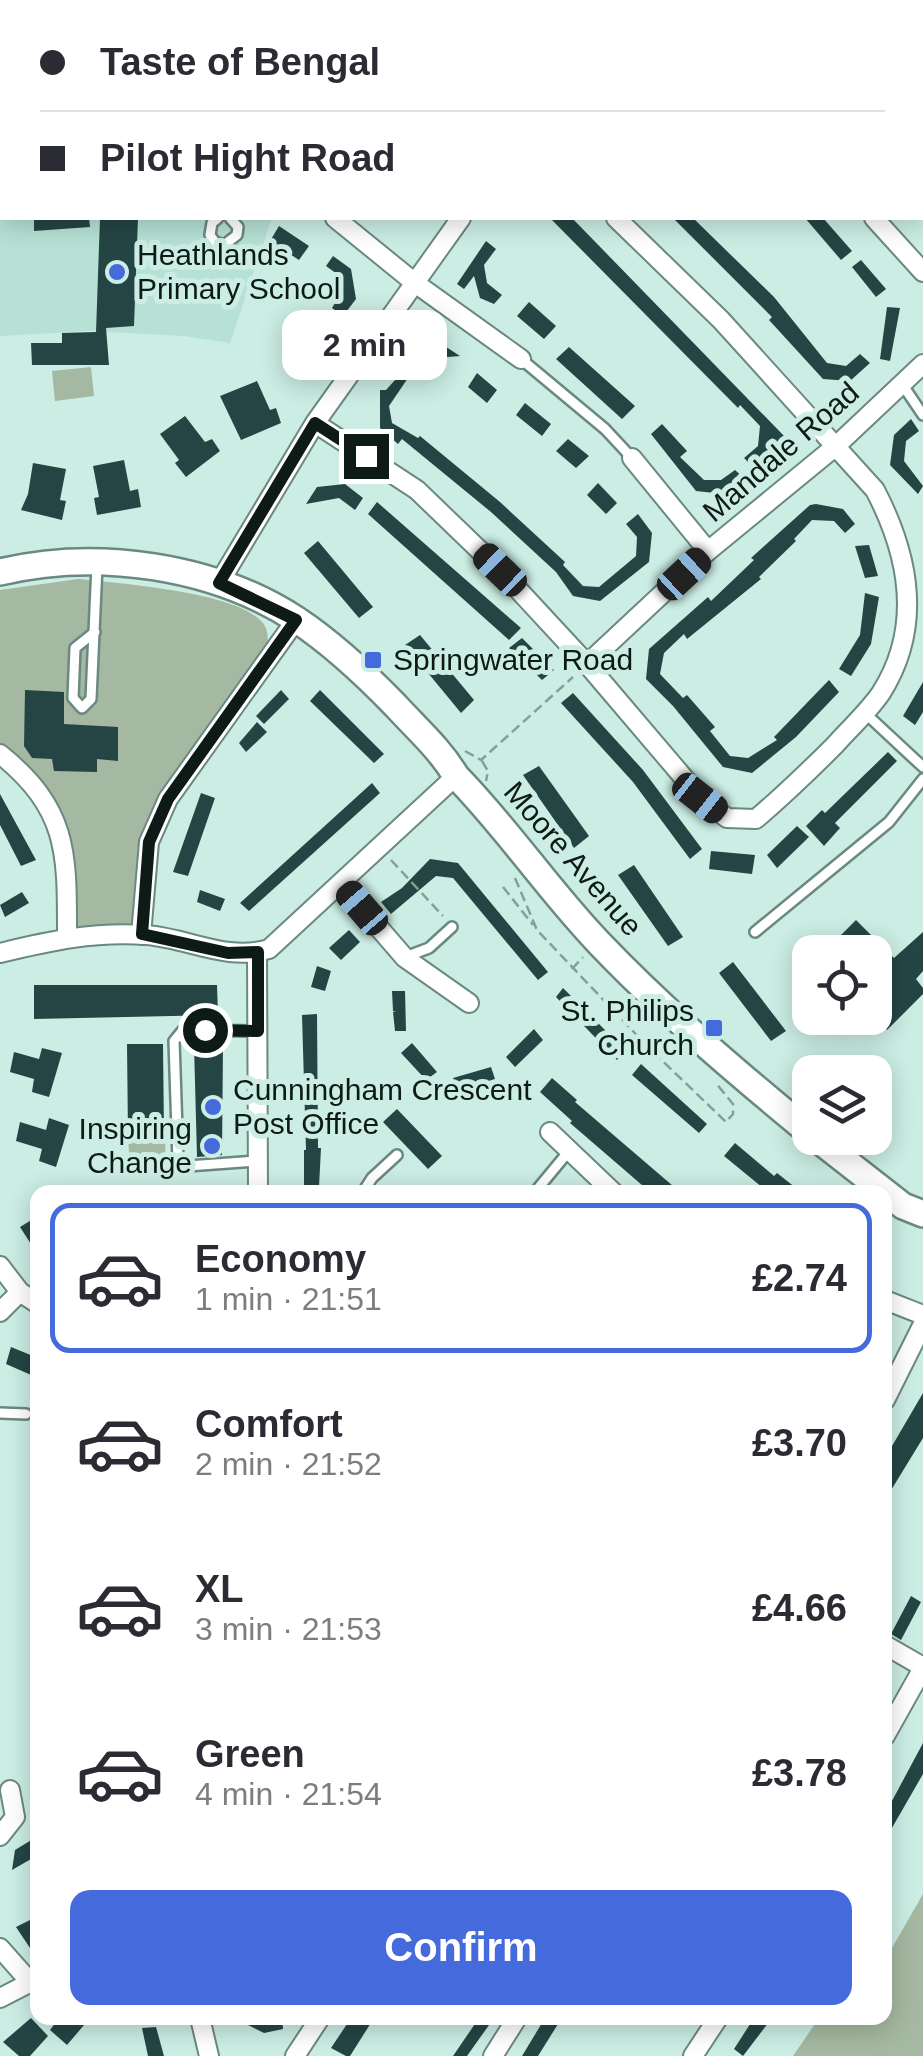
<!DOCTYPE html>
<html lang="en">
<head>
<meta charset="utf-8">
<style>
	body { margin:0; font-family:Arial,sans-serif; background:#f2f2f3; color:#2b2b33; height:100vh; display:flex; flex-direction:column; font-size:38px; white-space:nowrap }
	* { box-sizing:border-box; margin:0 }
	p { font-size:32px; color:#7c7c81 }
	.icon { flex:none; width:55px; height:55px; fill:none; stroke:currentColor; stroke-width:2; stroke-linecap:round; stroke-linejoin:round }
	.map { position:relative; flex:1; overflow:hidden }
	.side { position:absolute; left:30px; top:1185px; width:862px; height:840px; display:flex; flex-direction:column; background:#fff; border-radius:20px; box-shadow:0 5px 25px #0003 }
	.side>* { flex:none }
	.guide { position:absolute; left:0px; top:0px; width:925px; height:220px; box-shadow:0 5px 25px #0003; display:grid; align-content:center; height:220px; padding:0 40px; background:#fff }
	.buttons { position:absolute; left:792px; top:935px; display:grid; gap:20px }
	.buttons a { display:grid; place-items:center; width:100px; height:100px; border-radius:20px; background:#fff; box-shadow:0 5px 25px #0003; font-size:50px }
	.end { position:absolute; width:45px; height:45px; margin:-22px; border:12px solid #0d1a16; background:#fff; box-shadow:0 0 0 5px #fff }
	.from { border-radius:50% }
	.bubble { position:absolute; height:70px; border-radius:20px; background:#fff; box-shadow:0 5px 25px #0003; font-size:32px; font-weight:800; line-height:70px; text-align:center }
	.car { position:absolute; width:30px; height:60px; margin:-30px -15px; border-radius:12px; box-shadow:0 0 8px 2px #0007; background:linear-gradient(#222 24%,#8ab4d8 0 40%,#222 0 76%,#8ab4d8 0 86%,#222 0) }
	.guide b { display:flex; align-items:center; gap:35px; height:95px; font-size:38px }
	.guide b+b { border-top:2px solid #e1e1e2 }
	.guide i { width:25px; height:25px; background:#2b2b33 }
	ul { padding:18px 0 0; list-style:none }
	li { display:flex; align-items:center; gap:30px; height:150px; margin:0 20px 15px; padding:0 20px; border:5px solid transparent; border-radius:20px }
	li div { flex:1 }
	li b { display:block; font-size:38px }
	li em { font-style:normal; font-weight:800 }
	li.on { border-color:#456adc }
	li>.icon { width:90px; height:90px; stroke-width:1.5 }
	.button { display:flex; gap:20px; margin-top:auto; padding:20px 40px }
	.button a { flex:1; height:115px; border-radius:20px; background:#456adc; color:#fff; font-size:40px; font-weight:800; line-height:115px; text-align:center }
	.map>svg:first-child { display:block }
	.built { fill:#b7e1d5 }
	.green { fill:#a5b8a1 }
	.building { fill:#254545 }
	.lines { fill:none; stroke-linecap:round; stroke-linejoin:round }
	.lane-casing { stroke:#6a8980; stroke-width:14 }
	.street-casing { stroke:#6a8980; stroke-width:22 }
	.secondary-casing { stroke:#6a8980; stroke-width:30 }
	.path { stroke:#859f98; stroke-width:2.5; stroke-dasharray:10 5; stroke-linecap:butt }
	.lane { stroke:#fff; stroke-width:9 }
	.street { stroke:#fff; stroke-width:18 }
	.secondary { stroke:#fff; stroke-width:25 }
	.route { stroke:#0d1a16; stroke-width:12 }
	.poi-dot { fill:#456adc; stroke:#cbede4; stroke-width:4 }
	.labels { text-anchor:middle; stroke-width:10; stroke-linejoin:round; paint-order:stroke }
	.poi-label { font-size:30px; fill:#0d1a16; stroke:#cbede4; text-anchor:start }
	.street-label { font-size:30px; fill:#0d1a16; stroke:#cbede4 }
</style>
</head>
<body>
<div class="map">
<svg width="923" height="2056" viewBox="0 0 923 2056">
	<rect width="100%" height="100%" fill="#cbede4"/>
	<path class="built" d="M0,46H2V218H272L230,343L184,336L90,331L0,336Z"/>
	<path class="green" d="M91,367L94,396L55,401L52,371Z
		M78,579C118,583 233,592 260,620C269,628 268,637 267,649L149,842L141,935L67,937L61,831L0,754V590Z
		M128,1135H165L166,1176L130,1172Z
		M923,1894V2056H793L819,2018H885V1960Z"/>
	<path class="building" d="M34,218H89L90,227L34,231Z
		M100,218H138L134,326L106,328L109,365H32L31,343H62V333L96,332Z
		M550,218H572L786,438L779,445L772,438L769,454L752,466L744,458L758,446L760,426L740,405L738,408Z
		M673,218H693L774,297L827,363L846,366L860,354L870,363L850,381L823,379L769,320L772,317Z
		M805,218H823L852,251L841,260Z
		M279,226L309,246L299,260L270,241Z
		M486,241L496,249L484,265L487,283L502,295L494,304L480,298L474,276L464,289L457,284Z
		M333,256L351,269L356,299L343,316L332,308L341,293L337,274L326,266Z
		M861,260L886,289L876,297L852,267Z
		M529,302L556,326L544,339L517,316Z
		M887,307L900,308L890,361L880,359Z
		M301,324L315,333L294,362L282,354Z
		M440,343L460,356L424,359L413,371L402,364L415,344Z
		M569,347L635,406L622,419L556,359Z
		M404,370L410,375L389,406L392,423L418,438L420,436L500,502L565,562L563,565L583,586L599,587L636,556L637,537L626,524L638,514L652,533L649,562L600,601L573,596L556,572L491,512L402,439L398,444L380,428V390H386Z
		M477,373L497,390L487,403L468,387Z
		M257,381L270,410L276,408L281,423L241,440L220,396Z
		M525,403L551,424L542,436L516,415Z
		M185,416L205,442L212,439L220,451L186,477L175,463L179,460L160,434Z
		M911,419L919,431L906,441L904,461L923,486L918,494L890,465L894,435Z
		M662,424L687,451L680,457L704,480H721L735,470L744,478L724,494L696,491L651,434Z
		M568,439L589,456L576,468L556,451Z
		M124,460L130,491L138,489L141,507L97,515L94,498L99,497L93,466Z
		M33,463L66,469L60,500L66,501L62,520L21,510L28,494Z
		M598,483L617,503L606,514L587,495Z
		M345,484L363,498L355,510L339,498L306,504L317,487Z
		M377,502L521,628L509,640L368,514Z
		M816,504L843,509L855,524L845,533L834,521L812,520L794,539L796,541L759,577L761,579L687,639L684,634L664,653L660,674L683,698L687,695L715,727L710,731L730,756L748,758L777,740L774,737L829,680L839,692L796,737L752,773L723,767L673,706L646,679L649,649L708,597L711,601L754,560L751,558L810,505Z
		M318,541L373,607L359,618L304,553Z
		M869,545L878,576L865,578L855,546Z
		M865,593L879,597L871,644L851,676L839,669L860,635Z
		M420,635L474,700L461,713L405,645Z
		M522,638L554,670L542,680L509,648Z
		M923,682V712L915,725L903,716Z
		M25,690L64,692V724L118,727V761L97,759V772L54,771L52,759L32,758L24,746Z
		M281,690L289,699L264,724L256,716Z
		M320,690L384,754L374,763L310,701Z
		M573,693L643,770L702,849L690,859L633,782L561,703Z
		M257,722L267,732L246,752L239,743Z
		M888,752L897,761L835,823L840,828L824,846L806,826L822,810L825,813Z
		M539,766L589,836L574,848L523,775Z
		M372,783L380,793L249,911L240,903Z
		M201,793L215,798L188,876L173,872Z
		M0,794L36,860L21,866L0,825Z
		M797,826L809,837L777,868L767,855Z
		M711,851L755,855L752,874L709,869Z
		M430,859L458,863L548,972L538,980L453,878L436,876L391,914L381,902L402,888Z
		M634,865L683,937L668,946L618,875Z
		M200,890L225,899L220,911L197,902Z
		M22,892L29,903L5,917L0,905Z
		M856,920L894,958L923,932V971L916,979L923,988V994L887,1030L875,1015V998L888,984L875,970V952H858L841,935Z
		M349,930L360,942L341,960L329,948Z
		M733,962L786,1031L771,1041L719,973Z
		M317,966L331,971L325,991L311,987Z
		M34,985H217L218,1015L34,1019Z
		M563,988L627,1052L617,1060L556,997Z
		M392,991H405L406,1031H395L393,1012H396L393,1011Z
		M317,1014L318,1148H321L319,1187L304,1186V1150H306L302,1015Z
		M534,1029L543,1040L515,1067L506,1057Z
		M412,1043L437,1072L426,1080L401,1053Z
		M127,1044H163L164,1135H128Z
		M194,1045H223L222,1155L197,1157Z
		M42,1048L62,1053L49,1097L32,1092L34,1079L10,1072L14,1052L39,1059Z
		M834,1055L850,1072H815Z
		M641,1064L707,1124L699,1133L632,1075Z
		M491,1067L495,1079L457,1091L453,1078Z
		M552,1078L577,1100L575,1102L680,1192H650L570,1123L572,1121L540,1092Z
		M875,1101L891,1119L875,1135Z
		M397,1109L442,1156L428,1169L383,1122Z
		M49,1118L69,1125L56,1167L39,1161L42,1149L16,1141L20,1122L46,1130Z
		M735,1143L774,1176L777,1173L801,1192H768L724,1156Z
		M38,1216V1255L20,1227Z
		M11,1347L38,1358V1378L6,1364Z
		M923,1393V1438L885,1500V1458Z
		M911,1596L921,1602L901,1640L891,1634Z
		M923,1743V1774L885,1840V1814Z
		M38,1836V1855L12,1870L15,1850Z
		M38,1916V1943L30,1948L16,1927Z
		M31,2018L48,2036L30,2056H19L3,2042Z
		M59,2018H90L67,2045L50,2030Z
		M234,2018H282L283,2029L264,2033Z
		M351,2018H374L350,2056H346L331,2048Z
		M479,2018H494L467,2056H453Z
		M545,2018L558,2024L538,2056H522Z
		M754,2018H772L743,2056L734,2049Z
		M156,2027L164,2056H148L142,2028Z"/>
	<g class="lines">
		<g class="lane-casing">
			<path id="lane" d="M162,2V0
				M218,218L212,223L210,235L215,242L224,245L237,235L238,227L230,218
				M521,359L605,429L632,458
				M902,384L923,415
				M95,632L75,648L73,698L82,708L91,699L97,565
				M865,713L923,767
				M755,932L889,822L923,779
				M405,957L429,948L452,927
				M257,1161L188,1166L178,1161L174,1041L183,1030L258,1031
				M363,1192L372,1178L397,1155
				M535,1192L569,1151
				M0,1413L26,1414"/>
		</g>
		<g class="street-casing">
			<path id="street" d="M421,0L423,2
				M697,0L699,2
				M335,218L415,283L521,359
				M874,218L923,272
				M315,423L417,490L500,570L587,664L701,798L727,818L756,819C784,795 809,771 835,745C850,728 868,712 881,693C923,627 909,555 875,490L721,320L616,218
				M632,458L708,551
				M219,583L315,423L461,218
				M587,664L708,551L836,446L923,364
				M0,754C69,810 67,853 67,937
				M341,884L405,958L469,1003
				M141,935L149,842L168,799L296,620
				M0,953C49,941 95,931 146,935C188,938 227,962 269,949L456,776
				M257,953L258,1192
				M550,1132L613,1192
				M0,1266L20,1292L38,1304
				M885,1300L923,1315
				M0,1312L20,1292
				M885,1400L923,1324
				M885,1645L923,1667
				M885,1736L923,1668
				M0,1836L15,1817L10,1790
				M0,1948L31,1983
				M0,1998L37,1979
				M200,2018L209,2056
				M295,2056L320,2018
				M493,2056L517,2018
				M693,2056L718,2018"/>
		</g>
		<g class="secondary-casing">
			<path id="secondary" d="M0,572C97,549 213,565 297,620C333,644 366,675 396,706C417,729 440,749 456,776C508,829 549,891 600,944C665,1012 737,1073 810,1133
				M816,1138L903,1206L923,1214"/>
		</g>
		<path class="path" d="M631,2L634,0
			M465,751L481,760L573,677
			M482,761L488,771L486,781
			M391,860L443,916
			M515,878L537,930L648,1047L726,1122L733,1114V1104L715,1082
			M503,887L533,925
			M572,969L583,957"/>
		<use href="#lane" class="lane"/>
		<use href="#street" class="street"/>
		<use href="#secondary" class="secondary"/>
	</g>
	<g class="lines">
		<path class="route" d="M205,1030L258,1031V952L228,953L142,934L149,842L168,799L296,620L219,583L315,423L366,456"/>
	</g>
	<g class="poi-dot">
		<circle cx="117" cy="272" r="10"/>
		<rect x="363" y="650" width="20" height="20" rx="5"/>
		<rect x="704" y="1018" width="20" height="20" rx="5"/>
		<circle cx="213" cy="1107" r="10"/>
		<circle cx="212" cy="1146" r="10"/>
	</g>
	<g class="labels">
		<g class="poi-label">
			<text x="137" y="265">Heathlands<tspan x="137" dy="34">Primary School</tspan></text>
			<text x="393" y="670">Springwater Road</text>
			<text x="694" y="1021" text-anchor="end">St. Philips<tspan x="694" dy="34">Church</tspan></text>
			<text x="233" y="1100">Cunningham Crescent<tspan x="233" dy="34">Post Office</tspan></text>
			<text x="192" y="1139" text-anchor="end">Inspiring<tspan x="192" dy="34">Change</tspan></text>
		</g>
		<g class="street-label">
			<text transform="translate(781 452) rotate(-41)" y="10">Mandale Road</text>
			<text transform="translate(573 859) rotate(49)" y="10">Moore Avenue</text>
		</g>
	</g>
</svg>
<div class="buttons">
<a><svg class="icon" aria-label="locate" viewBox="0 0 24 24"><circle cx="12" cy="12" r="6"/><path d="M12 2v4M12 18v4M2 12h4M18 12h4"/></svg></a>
<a><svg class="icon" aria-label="layers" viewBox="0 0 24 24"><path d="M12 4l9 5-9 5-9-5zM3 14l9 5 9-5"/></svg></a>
</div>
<i class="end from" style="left:205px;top:1030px"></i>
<i class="end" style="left:366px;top:456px"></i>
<div class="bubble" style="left:282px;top:310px;width:165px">2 min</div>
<i class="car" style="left:500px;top:570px;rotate:314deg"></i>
<i class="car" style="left:684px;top:574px;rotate:47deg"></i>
<i class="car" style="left:700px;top:798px;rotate:128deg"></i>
<i class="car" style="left:362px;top:908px;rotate:319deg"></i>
<div class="guide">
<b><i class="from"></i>Taste of Bengal</b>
<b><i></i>Pilot Hight Road</b>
</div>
<section class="side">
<ul>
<li class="on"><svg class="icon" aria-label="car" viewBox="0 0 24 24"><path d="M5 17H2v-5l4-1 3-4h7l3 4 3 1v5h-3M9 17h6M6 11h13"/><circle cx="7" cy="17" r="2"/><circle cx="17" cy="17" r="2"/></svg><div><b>Economy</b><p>1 min · 21:51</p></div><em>£2.74</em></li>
<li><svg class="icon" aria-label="car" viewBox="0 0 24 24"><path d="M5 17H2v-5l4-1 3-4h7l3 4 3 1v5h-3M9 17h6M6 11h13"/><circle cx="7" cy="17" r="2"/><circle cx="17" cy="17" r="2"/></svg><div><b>Comfort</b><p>2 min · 21:52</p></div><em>£3.70</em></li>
<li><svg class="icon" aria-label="car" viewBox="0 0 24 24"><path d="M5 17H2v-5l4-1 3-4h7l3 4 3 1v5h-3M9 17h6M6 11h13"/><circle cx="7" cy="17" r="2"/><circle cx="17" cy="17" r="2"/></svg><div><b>XL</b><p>3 min · 21:53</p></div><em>£4.66</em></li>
<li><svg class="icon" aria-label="car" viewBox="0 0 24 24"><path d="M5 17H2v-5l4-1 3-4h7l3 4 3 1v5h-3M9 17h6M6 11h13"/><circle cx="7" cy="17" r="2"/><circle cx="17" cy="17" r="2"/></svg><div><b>Green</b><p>4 min · 21:54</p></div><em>£3.78</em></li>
</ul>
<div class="button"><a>Confirm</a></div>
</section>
</div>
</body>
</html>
